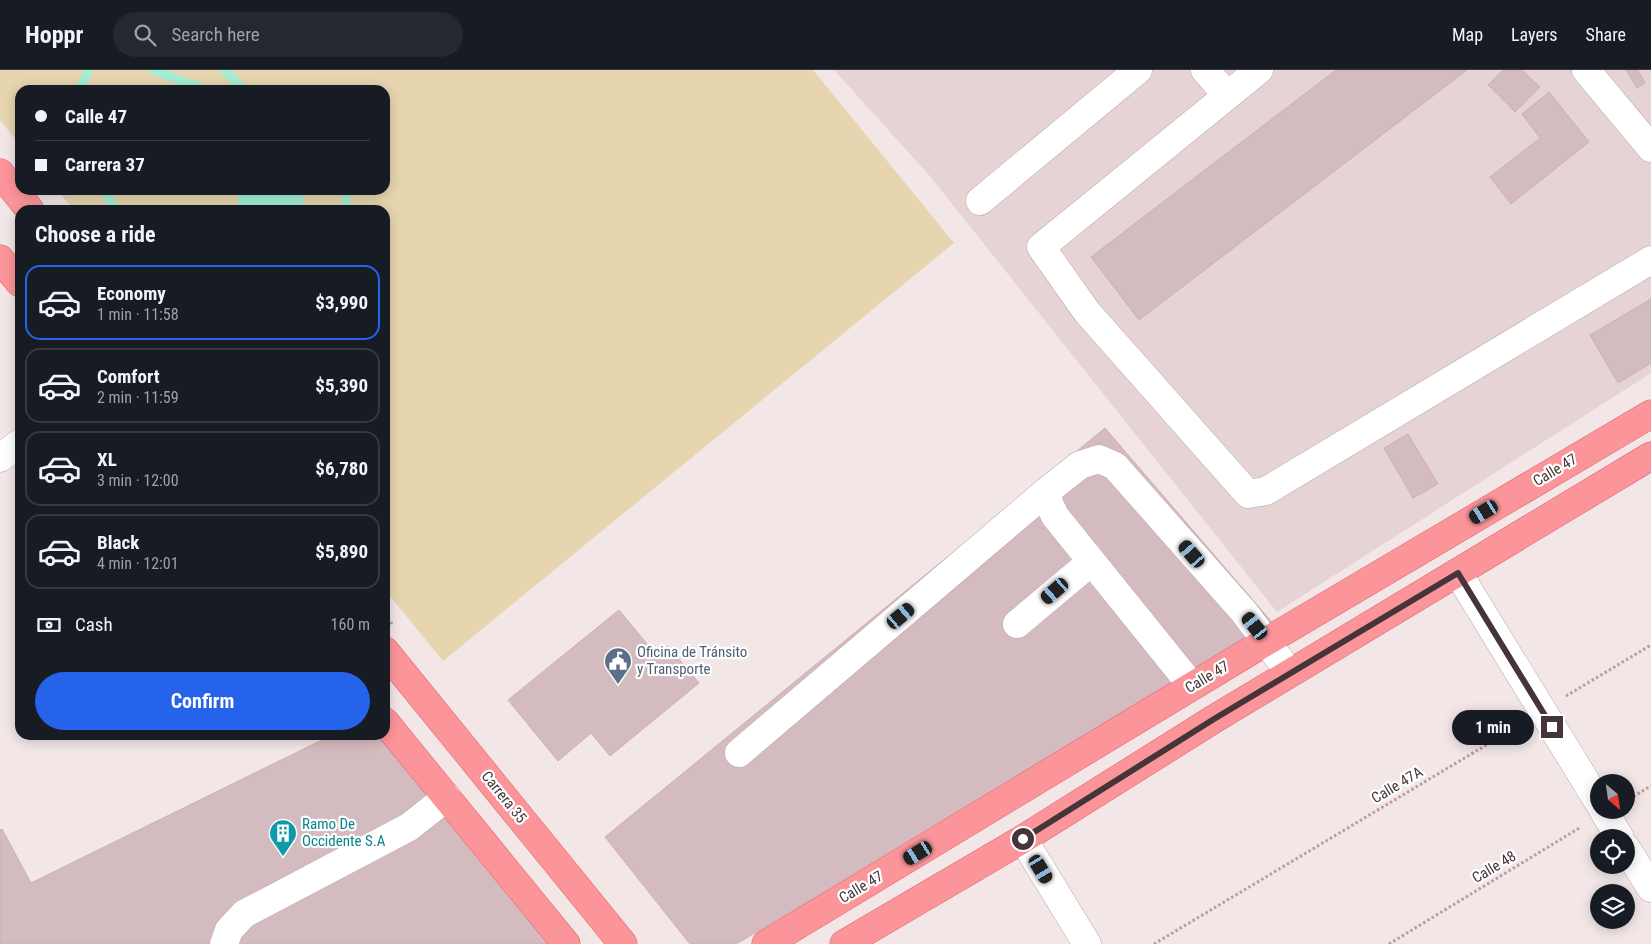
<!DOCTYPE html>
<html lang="en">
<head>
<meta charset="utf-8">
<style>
	body { margin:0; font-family:"Roboto Condensed",sans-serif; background:#242831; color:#f1f3f6; height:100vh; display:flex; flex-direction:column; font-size:19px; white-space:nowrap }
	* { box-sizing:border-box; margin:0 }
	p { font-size:16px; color:#9ea1a6 }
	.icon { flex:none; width:28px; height:28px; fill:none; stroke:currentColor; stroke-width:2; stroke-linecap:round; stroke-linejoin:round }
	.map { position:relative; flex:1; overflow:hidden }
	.side { position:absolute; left:15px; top:135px; width:375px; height:535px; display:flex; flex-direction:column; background:#171b24; border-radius:15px; box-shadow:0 2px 12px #0003 }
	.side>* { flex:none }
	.top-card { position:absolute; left:15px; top:15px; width:375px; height:110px; border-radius:15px; box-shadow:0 2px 12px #0003; display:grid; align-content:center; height:110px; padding:0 20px; background:#171b24 }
	.needle { width:32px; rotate:151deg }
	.tools { position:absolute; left:1590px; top:704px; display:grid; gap:10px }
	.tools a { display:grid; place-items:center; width:45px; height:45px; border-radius:50%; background:#171b24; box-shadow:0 2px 12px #0003; font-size:25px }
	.end { position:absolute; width:22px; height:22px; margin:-11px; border:6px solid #453538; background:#fff; box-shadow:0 0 0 2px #fff }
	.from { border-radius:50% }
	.bubble { position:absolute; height:35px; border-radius:18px; background:#171b24; box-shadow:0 2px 12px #0003; font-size:16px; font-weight:700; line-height:35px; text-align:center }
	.car { position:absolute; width:15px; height:30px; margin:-15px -8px; border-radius:6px; box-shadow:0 0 4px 1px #0007; background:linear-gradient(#222 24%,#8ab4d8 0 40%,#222 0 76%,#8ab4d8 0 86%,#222 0) }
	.top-card b { display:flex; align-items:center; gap:18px; height:48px; font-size:19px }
	.top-card b+b { border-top:1px solid #363941 }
	.top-card i { width:12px; height:12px; background:#f1f3f6 }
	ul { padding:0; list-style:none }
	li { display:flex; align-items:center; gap:15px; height:75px; margin:0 10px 8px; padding:0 10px; border:2px solid #363941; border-radius:15px }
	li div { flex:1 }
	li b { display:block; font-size:19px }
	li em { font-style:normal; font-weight:700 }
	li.current { border-color:#2563eb }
	li>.icon { width:45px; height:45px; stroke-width:1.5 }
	h2 { padding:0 20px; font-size:22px; line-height:60px }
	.pay { display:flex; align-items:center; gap:12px; height:55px; padding:0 20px; font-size:19px }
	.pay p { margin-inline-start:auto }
	.primary-button { display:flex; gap:10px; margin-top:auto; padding:10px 20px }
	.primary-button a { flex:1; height:58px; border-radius:30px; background:#2563eb; color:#fff; font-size:20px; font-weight:700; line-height:58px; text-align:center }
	header { display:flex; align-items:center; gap:30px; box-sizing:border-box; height:70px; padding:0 25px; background:#171b24; border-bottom:1px solid #363941 }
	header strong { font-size:24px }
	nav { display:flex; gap:28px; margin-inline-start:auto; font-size:18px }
	.search { width:350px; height:45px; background:#242831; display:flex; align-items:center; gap:12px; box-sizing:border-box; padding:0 18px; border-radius:28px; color:#9ea1a6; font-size:19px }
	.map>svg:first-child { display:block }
	.residential { fill:#e6d4d5 }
	.green { fill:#e6d5af }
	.water { fill:#a3eed4 }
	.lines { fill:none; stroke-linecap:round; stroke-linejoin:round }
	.stream { stroke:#a3eed4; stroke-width:9 }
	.building { fill:#d4bbbf; stroke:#ceafb3 }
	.minor-casing { stroke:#bea8ab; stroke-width:29 }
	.major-casing { stroke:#e1656d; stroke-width:29 }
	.path { stroke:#bf9a9e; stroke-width:3; stroke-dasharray:2.5 2.5; stroke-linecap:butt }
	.minor { stroke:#fff; stroke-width:28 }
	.major { stroke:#fc959a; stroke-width:28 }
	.route { stroke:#453538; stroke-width:6 }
	.labels { text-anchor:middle; stroke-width:4.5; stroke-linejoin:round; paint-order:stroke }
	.street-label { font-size:15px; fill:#453538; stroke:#fff }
	.service-label { font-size:15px; fill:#4e5e75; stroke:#fff; text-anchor:start }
	.culture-label { font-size:15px; fill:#0d838f; stroke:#fff; text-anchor:start }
</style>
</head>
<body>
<header>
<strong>Hoppr</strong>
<div class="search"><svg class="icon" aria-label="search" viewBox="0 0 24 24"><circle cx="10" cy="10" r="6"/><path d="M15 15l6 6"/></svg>Search here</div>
<nav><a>Map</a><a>Layers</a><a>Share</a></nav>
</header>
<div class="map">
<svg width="1651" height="874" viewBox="0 0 1651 874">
	<rect width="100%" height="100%" fill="#f2e6e6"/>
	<path class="residential" d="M834,0H1651V303L1277,542L929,105Z"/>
	<path class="green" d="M0,0H813L954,173L443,591L385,520V140H74L57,120H385V20H20V75L0,50Z"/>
	<path class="water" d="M239,120H304L303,140H237Z"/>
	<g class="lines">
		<path class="stream" d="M153,0L206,20
			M224,0L244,20
			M79,20L89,0
			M103,120L116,140
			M345,120L347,140"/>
	</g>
	<path class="building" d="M1336,0H1467L1139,250L1091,187Z
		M1503,0H1522L1540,17L1515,42L1488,15Z
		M1626,0H1638L1645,13L1637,18Z
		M1549,22L1589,72L1511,134L1490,107L1540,68L1522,44Z
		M1651,229V293L1618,313L1590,265Z
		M1105,358L1276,557L736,874H690L605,767Z
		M1408,364L1438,414L1413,428L1384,378Z
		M619,540L656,585L668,576L699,613L610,686L591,663L558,691L508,630Z
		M332,665H378L553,874H0V760L2,759L31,813Z"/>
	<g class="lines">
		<g class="minor-casing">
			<path id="minor" d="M1205,0L1227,25
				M1259,0L1041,177L1087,242L1248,424L1266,421L1651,190
				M1586,0L1651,78
				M980,131L1138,0
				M0,388L20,373
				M1458,503L1599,733
				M1017,554L1091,492
				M1192,616L1055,446L1049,433L1047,421L1080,395L1099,389L1115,396L1244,542L1290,603
				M739,683L1047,421
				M1603,740L1620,768
				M1023,769L1087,874
				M1626,778L1651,818
				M224,874L229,860L244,844L409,757L447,727"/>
		</g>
		<g class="major-casing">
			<path id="major" d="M0,103L30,140
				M0,189L20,213
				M385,581L623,874
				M385,652L566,874
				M766,874L1267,571L1651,344
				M844,874L1023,769L1214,649L1651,386"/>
		</g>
		<path class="path" d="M385,544L392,554
			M1566,626L1651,575
			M1629,729L1651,716
			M1154,874L1518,656
			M1389,874L1581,757"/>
		<use href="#minor" class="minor"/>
		<use href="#major" class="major"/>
	</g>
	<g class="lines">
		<path class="route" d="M1023,769L1214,649L1458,503L1552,657"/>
	</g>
	<defs>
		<g id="civic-pin" transform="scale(1.4375)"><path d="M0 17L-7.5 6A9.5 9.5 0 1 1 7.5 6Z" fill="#5c6f8a" stroke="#fff"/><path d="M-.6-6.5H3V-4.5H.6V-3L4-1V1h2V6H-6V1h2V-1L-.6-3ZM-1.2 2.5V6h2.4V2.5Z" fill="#fff"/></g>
		<g id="building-pin" transform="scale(1.4375)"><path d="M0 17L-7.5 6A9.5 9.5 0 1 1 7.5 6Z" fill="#0f9aa8" stroke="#fff"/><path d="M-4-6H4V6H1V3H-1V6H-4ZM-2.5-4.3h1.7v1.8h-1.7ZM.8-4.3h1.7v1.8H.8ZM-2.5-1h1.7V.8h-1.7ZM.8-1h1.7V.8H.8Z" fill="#fff"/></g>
	</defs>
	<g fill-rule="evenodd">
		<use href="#civic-pin" x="618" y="591"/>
		<use href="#building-pin" x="283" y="763"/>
	</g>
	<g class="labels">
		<g class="street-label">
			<text transform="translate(1555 400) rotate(-31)" y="5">Calle 47</text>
			<text transform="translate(1207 607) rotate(-31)" y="5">Calle 47</text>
			<text transform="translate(1397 715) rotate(-31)" y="5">Calle 47A</text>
			<text transform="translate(504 727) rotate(51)" y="5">Carrera 35</text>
			<text transform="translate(1494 797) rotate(-31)" y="5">Calle 48</text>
			<text transform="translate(861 817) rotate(-31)" y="5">Calle 47</text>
		</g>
		<g class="service-label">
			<text x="637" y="587">Oficina de Tránsito<tspan x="637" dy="17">y Transporte</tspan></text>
		</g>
		<g class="culture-label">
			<text x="302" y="759">Ramo De<tspan x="302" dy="17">Occidente S.A</tspan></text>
		</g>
	</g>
</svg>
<div class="tools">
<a><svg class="needle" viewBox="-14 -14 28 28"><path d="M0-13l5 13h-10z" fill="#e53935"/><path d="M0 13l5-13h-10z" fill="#9ea1a6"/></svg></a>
<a><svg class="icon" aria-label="locate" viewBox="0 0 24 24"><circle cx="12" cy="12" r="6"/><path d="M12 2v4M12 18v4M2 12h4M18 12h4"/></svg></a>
<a><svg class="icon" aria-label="layers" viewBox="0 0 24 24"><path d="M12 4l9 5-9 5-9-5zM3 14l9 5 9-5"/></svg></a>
</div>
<i class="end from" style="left:1023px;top:769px"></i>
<i class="end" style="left:1552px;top:657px"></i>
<div class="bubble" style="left:1452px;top:640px;width:82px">1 min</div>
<i class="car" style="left:1484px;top:442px;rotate:239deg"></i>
<i class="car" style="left:1192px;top:484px;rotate:319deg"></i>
<i class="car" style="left:1055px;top:521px;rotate:229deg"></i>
<i class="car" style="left:901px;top:546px;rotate:50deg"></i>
<i class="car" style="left:1255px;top:556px;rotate:321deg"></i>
<i class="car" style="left:918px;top:783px;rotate:239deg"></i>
<i class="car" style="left:1041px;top:799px;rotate:149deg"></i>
<div class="top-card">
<b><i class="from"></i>Calle 47</b>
<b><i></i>Carrera 37</b>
</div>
<section class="side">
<h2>Choose a ride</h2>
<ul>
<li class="current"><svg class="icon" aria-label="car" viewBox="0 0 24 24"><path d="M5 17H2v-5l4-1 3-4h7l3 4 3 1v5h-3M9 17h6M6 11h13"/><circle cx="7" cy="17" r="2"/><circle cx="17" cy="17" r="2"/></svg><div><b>Economy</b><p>1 min · 11:58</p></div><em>$3,990</em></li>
<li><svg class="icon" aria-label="car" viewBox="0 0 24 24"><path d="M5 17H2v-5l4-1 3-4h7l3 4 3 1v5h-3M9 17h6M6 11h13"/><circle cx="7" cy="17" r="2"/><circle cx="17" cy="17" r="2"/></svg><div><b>Comfort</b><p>2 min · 11:59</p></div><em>$5,390</em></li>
<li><svg class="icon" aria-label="car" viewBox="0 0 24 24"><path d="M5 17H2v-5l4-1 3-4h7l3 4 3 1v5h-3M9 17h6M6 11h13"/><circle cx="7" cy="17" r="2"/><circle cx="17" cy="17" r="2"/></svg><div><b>XL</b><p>3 min · 12:00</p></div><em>$6,780</em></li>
<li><svg class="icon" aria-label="car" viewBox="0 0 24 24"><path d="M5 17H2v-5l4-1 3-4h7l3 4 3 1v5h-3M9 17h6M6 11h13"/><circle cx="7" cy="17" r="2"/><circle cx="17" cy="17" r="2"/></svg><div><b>Black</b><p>4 min · 12:01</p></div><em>$5,890</em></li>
</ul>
<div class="pay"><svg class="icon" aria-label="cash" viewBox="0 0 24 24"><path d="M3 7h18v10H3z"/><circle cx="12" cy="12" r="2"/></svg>Cash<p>160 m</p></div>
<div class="primary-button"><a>Confirm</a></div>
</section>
</div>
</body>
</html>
